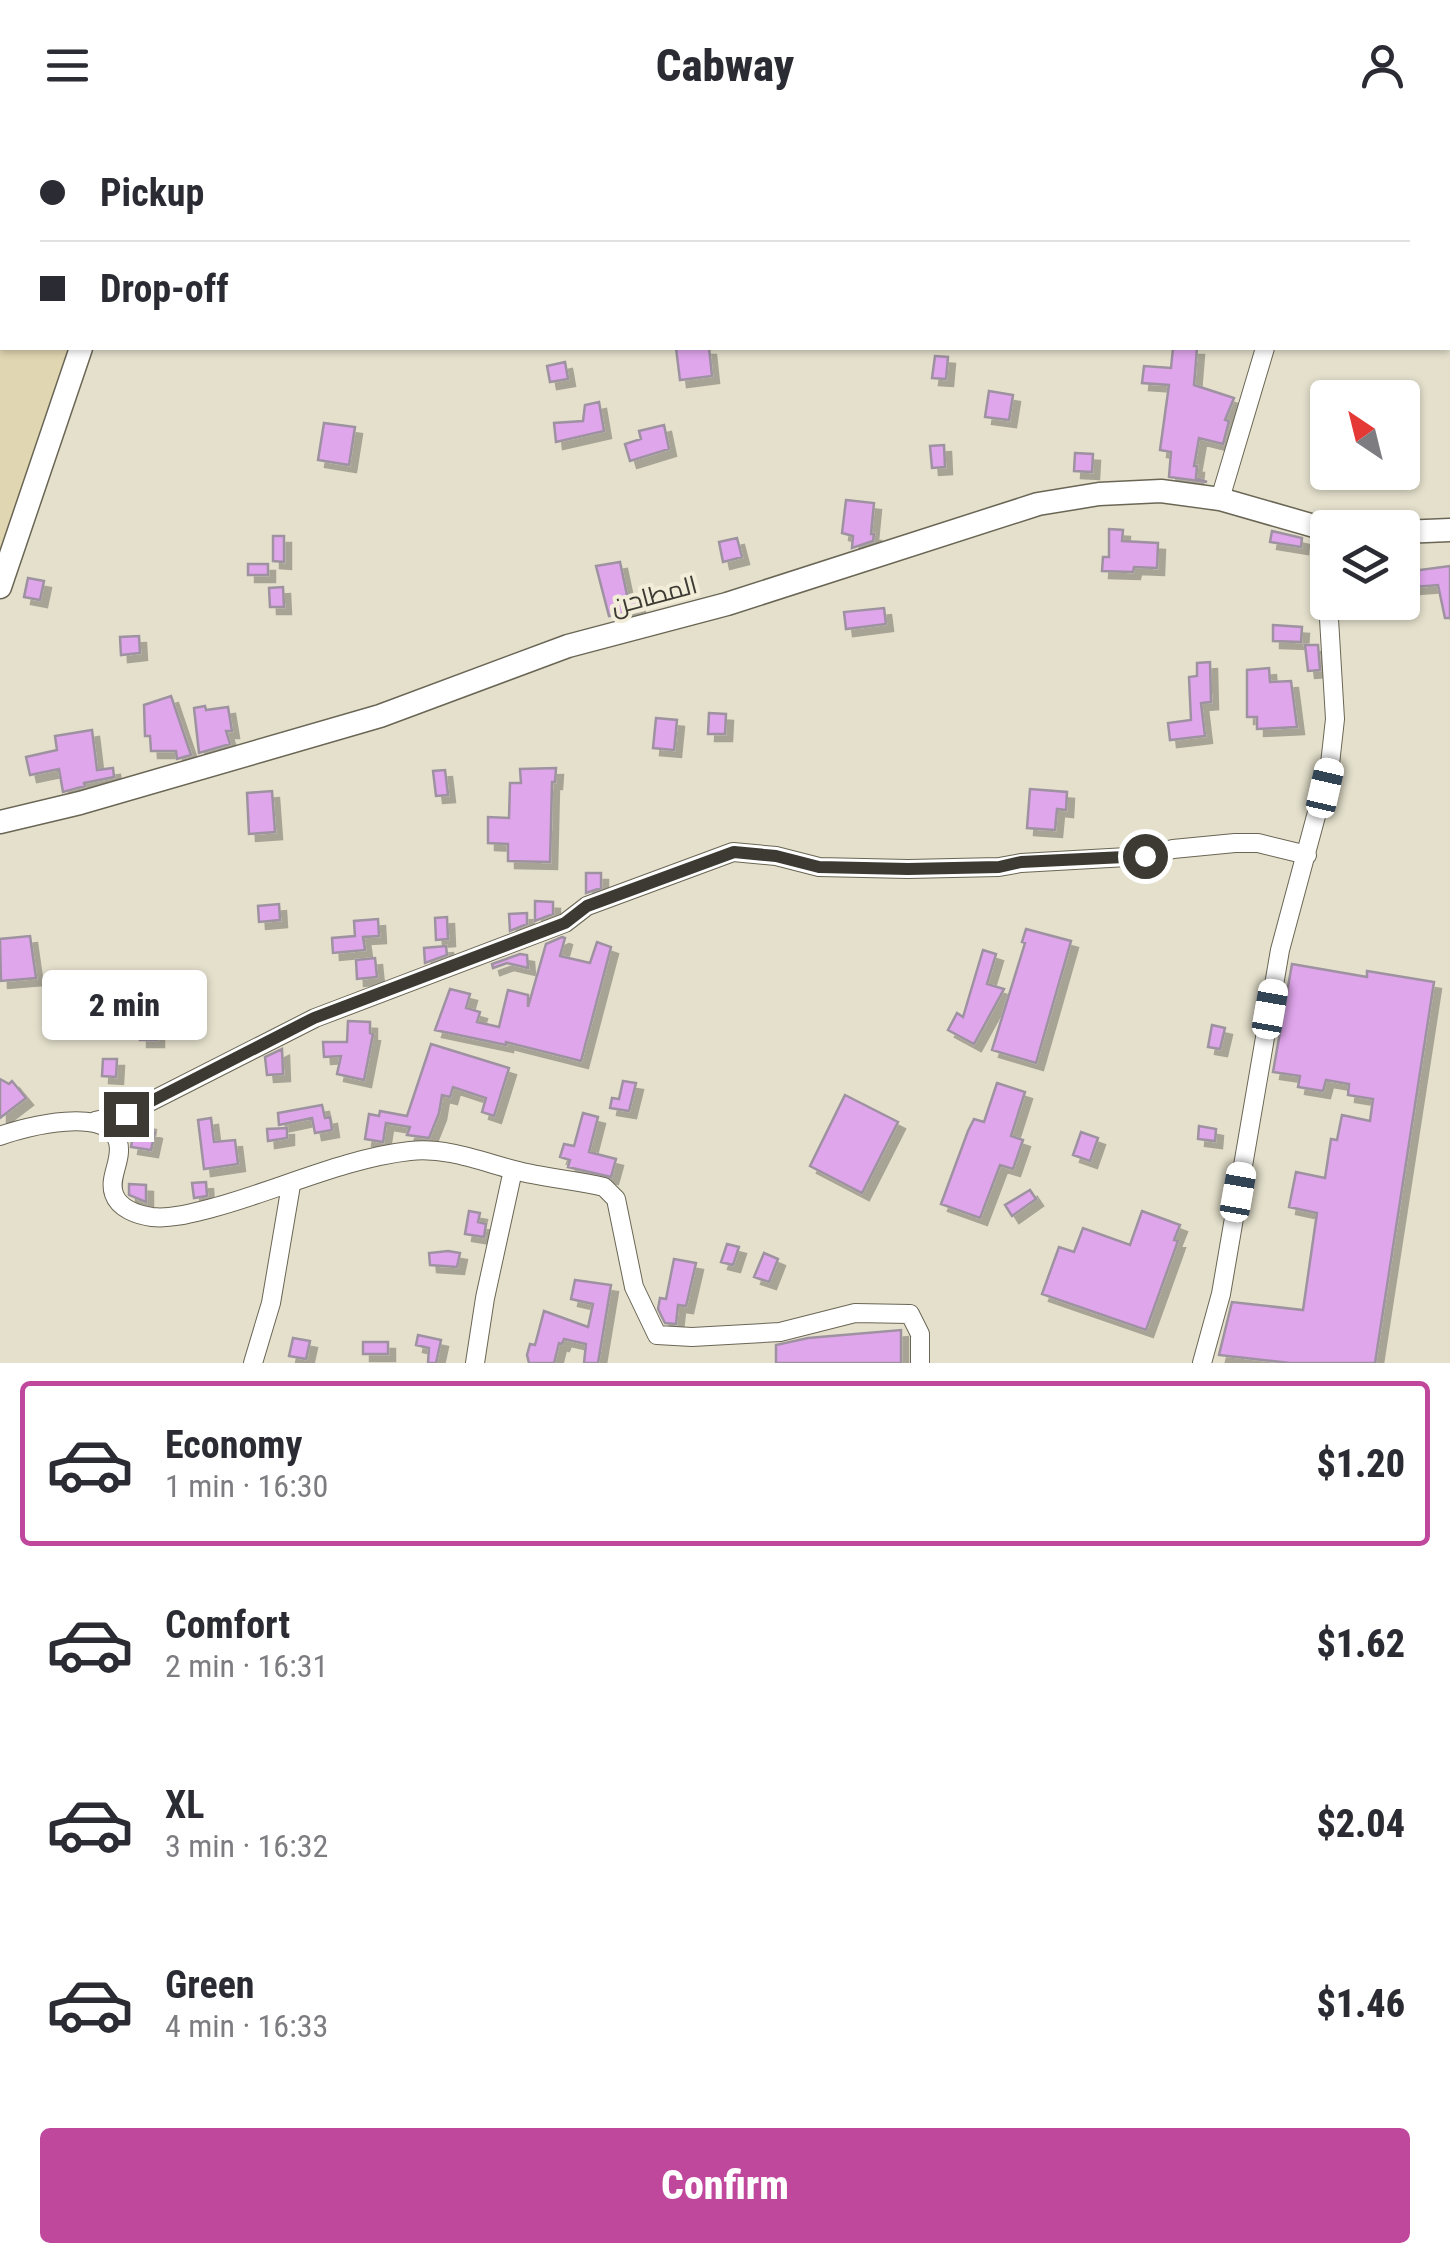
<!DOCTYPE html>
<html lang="en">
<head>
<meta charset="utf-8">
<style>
	body { margin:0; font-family:"Roboto Condensed",Cairo,sans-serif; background:#f7f7f7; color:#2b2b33; height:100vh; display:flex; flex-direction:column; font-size:38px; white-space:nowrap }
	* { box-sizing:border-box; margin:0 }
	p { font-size:32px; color:#7c7c81 }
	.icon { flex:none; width:55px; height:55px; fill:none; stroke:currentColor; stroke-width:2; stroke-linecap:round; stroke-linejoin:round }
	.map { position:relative; height:1233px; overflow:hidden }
	.panel { display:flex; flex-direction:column; background:#fff; flex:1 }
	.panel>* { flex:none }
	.guide { position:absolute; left:0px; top:0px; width:1450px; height:220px; box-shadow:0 2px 8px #0004; display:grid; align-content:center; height:220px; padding:0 40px; background:#fff }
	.needle { width:65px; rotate:325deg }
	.tools { position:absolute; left:1310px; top:250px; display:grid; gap:20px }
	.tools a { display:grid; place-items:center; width:110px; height:110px; border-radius:10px; background:#fff; box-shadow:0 2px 8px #0004; font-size:50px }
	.end { position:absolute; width:45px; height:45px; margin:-22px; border:12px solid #3c3a32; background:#fff; box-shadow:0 0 0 5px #fff }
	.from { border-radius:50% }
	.bubble { position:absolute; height:70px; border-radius:10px; background:#fff; box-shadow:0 2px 8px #0004; font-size:32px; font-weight:800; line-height:70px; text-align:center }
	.car { position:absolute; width:30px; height:60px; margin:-30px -15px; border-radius:12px; box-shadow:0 0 8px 2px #0007; background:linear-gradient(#fff 24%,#345 0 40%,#fff 0 76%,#345 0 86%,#fff 0) }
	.guide b { display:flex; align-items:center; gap:35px; height:95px; font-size:38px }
	.guide b+b { border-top:2px solid #e1e1e2 }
	.guide i { width:25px; height:25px; background:#2b2b33 }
	ul { padding:18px 0 0; list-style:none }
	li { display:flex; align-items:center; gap:30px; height:165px; margin:0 20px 15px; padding:0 20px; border:5px solid transparent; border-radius:10px }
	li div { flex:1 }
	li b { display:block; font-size:38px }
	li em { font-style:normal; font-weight:800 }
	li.selected { border-color:#bf479c }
	li>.icon { width:90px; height:90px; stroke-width:1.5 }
	.cta { display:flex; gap:20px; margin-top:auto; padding:20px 40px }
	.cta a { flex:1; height:115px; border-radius:10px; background:#bf479c; color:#fff; font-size:40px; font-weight:800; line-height:115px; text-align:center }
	header { display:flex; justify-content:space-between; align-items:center; height:130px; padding:0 40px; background:#fff; font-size:45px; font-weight:800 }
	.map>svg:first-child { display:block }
	.sand { fill:#e0d6b1 }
	.building { fill:#e0a6ec; stroke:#9e92a1; stroke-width:2.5; filter:url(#shadow) }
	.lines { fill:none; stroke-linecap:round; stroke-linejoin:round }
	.minor-casing { stroke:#6a6655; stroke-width:20 }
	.major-casing { stroke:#6a6655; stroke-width:25 }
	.minor { stroke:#fff; stroke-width:18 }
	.major { stroke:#fff; stroke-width:22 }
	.route { stroke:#3c3a32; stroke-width:12 }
	.labels { text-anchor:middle; stroke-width:8; stroke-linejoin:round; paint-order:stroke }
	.street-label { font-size:25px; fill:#3c3a32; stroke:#f2edd9 }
</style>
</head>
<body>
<header><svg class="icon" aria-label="menu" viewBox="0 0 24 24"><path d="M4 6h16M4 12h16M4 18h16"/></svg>Cabway<svg class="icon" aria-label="person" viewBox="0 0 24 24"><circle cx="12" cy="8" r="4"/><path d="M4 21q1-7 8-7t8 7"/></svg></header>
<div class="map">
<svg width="1450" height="1233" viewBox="0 0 1450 1233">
	<defs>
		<filter id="shadow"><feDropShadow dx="7" dy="7" stdDeviation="0" flood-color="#0004"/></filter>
	</defs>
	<rect width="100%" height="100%" fill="#e4e0cc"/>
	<path class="sand" d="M0,0H140L2,2V218H68L0,422Z"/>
	<path class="building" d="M676,218H709L712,246L680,250Z
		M1173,218H1197L1194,255L1234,268L1225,290L1229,291L1223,314L1199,308L1194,336H1197L1196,348L1207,352L1169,347L1171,322L1160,320L1169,255L1142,253L1144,236L1171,238Z
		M935,226L948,227L946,249L932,248Z
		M565,232L568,249L550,252L547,236Z
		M989,261L1013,265L1009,290L985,287Z
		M599,272L604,301L556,312L554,293L583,291L585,275Z
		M324,293L355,297L349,335L318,330Z
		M664,295L669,319L630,331L625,314L641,309L639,301Z
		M944,315L945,337L932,338L930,316Z
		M1075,323L1093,324L1092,342L1074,341Z
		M846,370L874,373L871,404H874L873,411L852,418L853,406L842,403Z
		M1109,399L1123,400L1122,411L1158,413L1157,438L1134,437L1133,442L1102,441L1103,427H1109Z
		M1272,401L1302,408L1301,417L1270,412Z
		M273,406H284V432L273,431Z
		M737,408L742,427L723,432L719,412Z
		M620,432L627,465L636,464L639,481L609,486L596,436Z
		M248,434H268V445H248Z
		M1450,436V488H1445L1438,455L1413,457L1412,441Z
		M28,448L44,451L40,470L24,467Z
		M283,457L284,477H270L269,458Z
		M884,478L886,494L846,499L844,482Z
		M1273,495L1302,497L1301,512L1273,511Z
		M139,506L140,523L121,525L120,507Z
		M1305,515H1318L1320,540L1308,541Z
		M1210,532L1211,572L1201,573L1205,606L1170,610L1168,593L1191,590L1189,547L1197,546V533Z
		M1269,538L1270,552L1291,551L1297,597L1257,599V587H1247V540Z
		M171,566L191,625L177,629L176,621H151L150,606H145L144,575Z
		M205,576L206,580L228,577L232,601H226L230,614L199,623L194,578Z
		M709,583L726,584L725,604H708Z
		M656,588L677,590L674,620L653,618Z
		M92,600L97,640L113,638L114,647L84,653L85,656L63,662L59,639L30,645L26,627L57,620L55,606Z
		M556,638L555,652H552L550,732L508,731V714L488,713V687L509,688L510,653H521L520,639Z
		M445,640L448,665L436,666L433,641Z
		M1030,659L1067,662L1066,680L1057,679L1055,700L1027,698Z
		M272,661L275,702L249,704L247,663Z
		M586,743H601V758L586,763Z
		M535,771L553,772V784L535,791Z
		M279,774L280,790L259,792L258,776Z
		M527,783V794L510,801L509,784Z
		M447,787L448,809L436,810L435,788Z
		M378,789L379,806L363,807L365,820L333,823L332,808L355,806L354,791Z
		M1026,799L1071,811L1036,933L992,920L1025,813L1022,812Z
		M30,806L36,848L1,851L0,809Z
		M562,807L565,808L560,826L590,833L597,812L611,817L581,931L506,912V915L435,900L450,859L470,864L466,878L480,882L477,892L499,897L508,860L528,865V877L546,814Z
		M446,816L447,825L425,833L424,818Z
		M983,820L996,824L987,854L1004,859L974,914L948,900L957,883L963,887Z
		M520,824L527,825L528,838L507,833L493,838L492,834Z
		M375,828L377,847L357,849L356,830Z
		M1292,834L1367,847V841L1434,852L1375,1233H1290L1219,1225L1232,1172L1303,1180L1317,1083L1289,1077L1296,1042L1325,1048L1331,1009L1337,1010L1342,985L1370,991L1373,969L1348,965L1349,954L1326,950L1323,961L1298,957L1300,946L1273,942Z
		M348,891L370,892V903L373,904L364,950L337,944L341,926L324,927L323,912H347Z
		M140,893H157V910H140Z
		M1212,895L1225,898L1220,919L1208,917Z
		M431,914L509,938L494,986L482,982L486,968L453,957L450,967L442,965L439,983L429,1008L407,1005L410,997L386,993L383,1012L365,1009L369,984L379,986L380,981L407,986Z
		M282,919L283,944L267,945L265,927Z
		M103,929H117L116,947L102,946Z
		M0,949L9,954L12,951L26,968L0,988Z
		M623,951L636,953L629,981L610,978L612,968L619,969Z
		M997,953L1025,962L1011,1006L1023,1010L1013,1039L1000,1035L980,1088L941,1074L968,1001L974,989L984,992Z
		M845,965L898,992L862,1063L810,1036Z
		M322,975L325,988L330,987L332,1000L315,1003L312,988L279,995L278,983Z
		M583,983L598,987L589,1022L616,1029L611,1047L568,1037L570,1030L560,1027L564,1014L574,1016Z
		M211,988L214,1012L235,1010L238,1034L204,1039L198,990Z
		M139,991L149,993L148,1000L155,1002L151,1020L131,1017L135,993Z
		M1199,996L1216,999L1215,1011L1198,1009Z
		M287,998V1008L268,1011L267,999Z
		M1081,1002L1098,1008L1090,1031L1073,1025Z
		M206,1052L207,1066L194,1068L192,1053Z
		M129,1054L146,1055V1072L129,1065Z
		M1030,1060L1036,1069L1012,1086L1005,1075Z
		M469,1081L480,1083L478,1092L486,1094L484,1107L465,1104Z
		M1142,1081L1180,1095L1174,1110L1178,1111L1146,1200L1042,1164L1059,1117L1074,1122L1083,1098L1130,1115Z
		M727,1114L739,1117L733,1135L721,1132Z
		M448,1121L460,1123L457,1137L430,1135L429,1123Z
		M764,1123L778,1129L769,1152L754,1147Z
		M674,1129L696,1133L686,1176L678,1175L676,1194L665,1193L658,1179L660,1168L666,1169Z
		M575,1150L611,1155L598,1233H584L586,1214L564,1209L562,1214L559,1213L554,1233H529L527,1225L530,1214L535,1215L544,1181L588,1197L593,1174L571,1169Z
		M901,1200V1233H776V1215L808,1208Z
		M418,1205L441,1210L436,1233H428L429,1218L416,1215Z
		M293,1208L310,1211L306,1229L289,1226Z
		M363,1212H388V1224H363Z"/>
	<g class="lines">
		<g class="minor-casing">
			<path id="minor" d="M959,0L960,2
				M1208,2V0
				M1448,179L1450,180
				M1220,369L1265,218
				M1320,399L1328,468
				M95,991L126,984L315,888L565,793L587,776L733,722L776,726L819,737L908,739L999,737L1021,733L1145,726L1173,719L1235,713H1258L1307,725
				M0,1006C25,996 110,976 118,1012C123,1030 108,1047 114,1064C119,1079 138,1085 152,1087C172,1089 192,1083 212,1078C276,1061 345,1028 410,1021C446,1017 480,1031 514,1040C544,1048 575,1050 604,1057L616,1069L634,1157L657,1205L692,1207L780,1202L855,1183L910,1184L920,1204V1233
				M253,1233L271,1173L291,1055
				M475,1233L485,1168L513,1040
				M1202,1233L1221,1164L1280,820L1330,634L1335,589L1328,472"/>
		</g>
		<g class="major-casing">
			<path id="major" d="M152,2L153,0
				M1402,402L1450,400
				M0,457L81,218
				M0,692L80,673L380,586L568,516L727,474L1038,374L1099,364L1161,361L1220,369L1328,400"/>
		</g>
		<use href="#minor" class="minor"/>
		<use href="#major" class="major"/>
	</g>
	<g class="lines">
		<path class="route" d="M126,984L314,888L565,793L587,776L734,722L776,726L819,737L908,739L999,737L1021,732L1145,726"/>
	</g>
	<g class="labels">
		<g class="street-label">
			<text transform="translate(654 465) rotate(-15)" y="9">المطاحن</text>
		</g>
	</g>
</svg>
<div class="tools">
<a><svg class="needle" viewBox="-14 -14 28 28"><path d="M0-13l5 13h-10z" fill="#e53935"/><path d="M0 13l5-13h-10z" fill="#7c7c81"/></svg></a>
<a><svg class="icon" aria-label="layers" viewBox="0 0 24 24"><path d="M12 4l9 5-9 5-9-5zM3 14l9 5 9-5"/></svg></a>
</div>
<i class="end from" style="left:1145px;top:726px"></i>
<i class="end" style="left:126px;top:984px"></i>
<div class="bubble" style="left:42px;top:840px;width:165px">2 min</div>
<i class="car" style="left:1325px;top:658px;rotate:13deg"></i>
<i class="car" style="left:1270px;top:879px;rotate:10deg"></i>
<i class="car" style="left:1238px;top:1062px;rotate:10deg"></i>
<div class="guide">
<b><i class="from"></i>Pickup</b>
<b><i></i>Drop-off</b>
</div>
</div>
<section class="panel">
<ul>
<li class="selected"><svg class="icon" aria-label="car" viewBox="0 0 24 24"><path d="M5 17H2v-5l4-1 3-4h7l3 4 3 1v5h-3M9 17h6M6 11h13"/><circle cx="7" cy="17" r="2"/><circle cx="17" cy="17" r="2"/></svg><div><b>Economy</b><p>1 min · 16:30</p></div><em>$1.20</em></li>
<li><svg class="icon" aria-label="car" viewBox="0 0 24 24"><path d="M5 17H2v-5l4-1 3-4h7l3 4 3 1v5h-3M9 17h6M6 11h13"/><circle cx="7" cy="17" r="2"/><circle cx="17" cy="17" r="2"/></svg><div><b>Comfort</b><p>2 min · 16:31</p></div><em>$1.62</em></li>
<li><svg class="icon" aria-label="car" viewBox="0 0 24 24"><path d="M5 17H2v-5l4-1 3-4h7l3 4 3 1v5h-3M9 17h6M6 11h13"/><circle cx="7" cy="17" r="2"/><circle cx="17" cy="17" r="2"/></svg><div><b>XL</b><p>3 min · 16:32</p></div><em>$2.04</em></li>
<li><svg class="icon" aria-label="car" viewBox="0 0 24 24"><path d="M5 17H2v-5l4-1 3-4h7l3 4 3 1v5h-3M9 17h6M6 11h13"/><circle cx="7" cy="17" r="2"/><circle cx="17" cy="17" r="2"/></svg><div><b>Green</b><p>4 min · 16:33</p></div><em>$1.46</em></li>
</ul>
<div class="cta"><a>Confirm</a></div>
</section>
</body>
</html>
